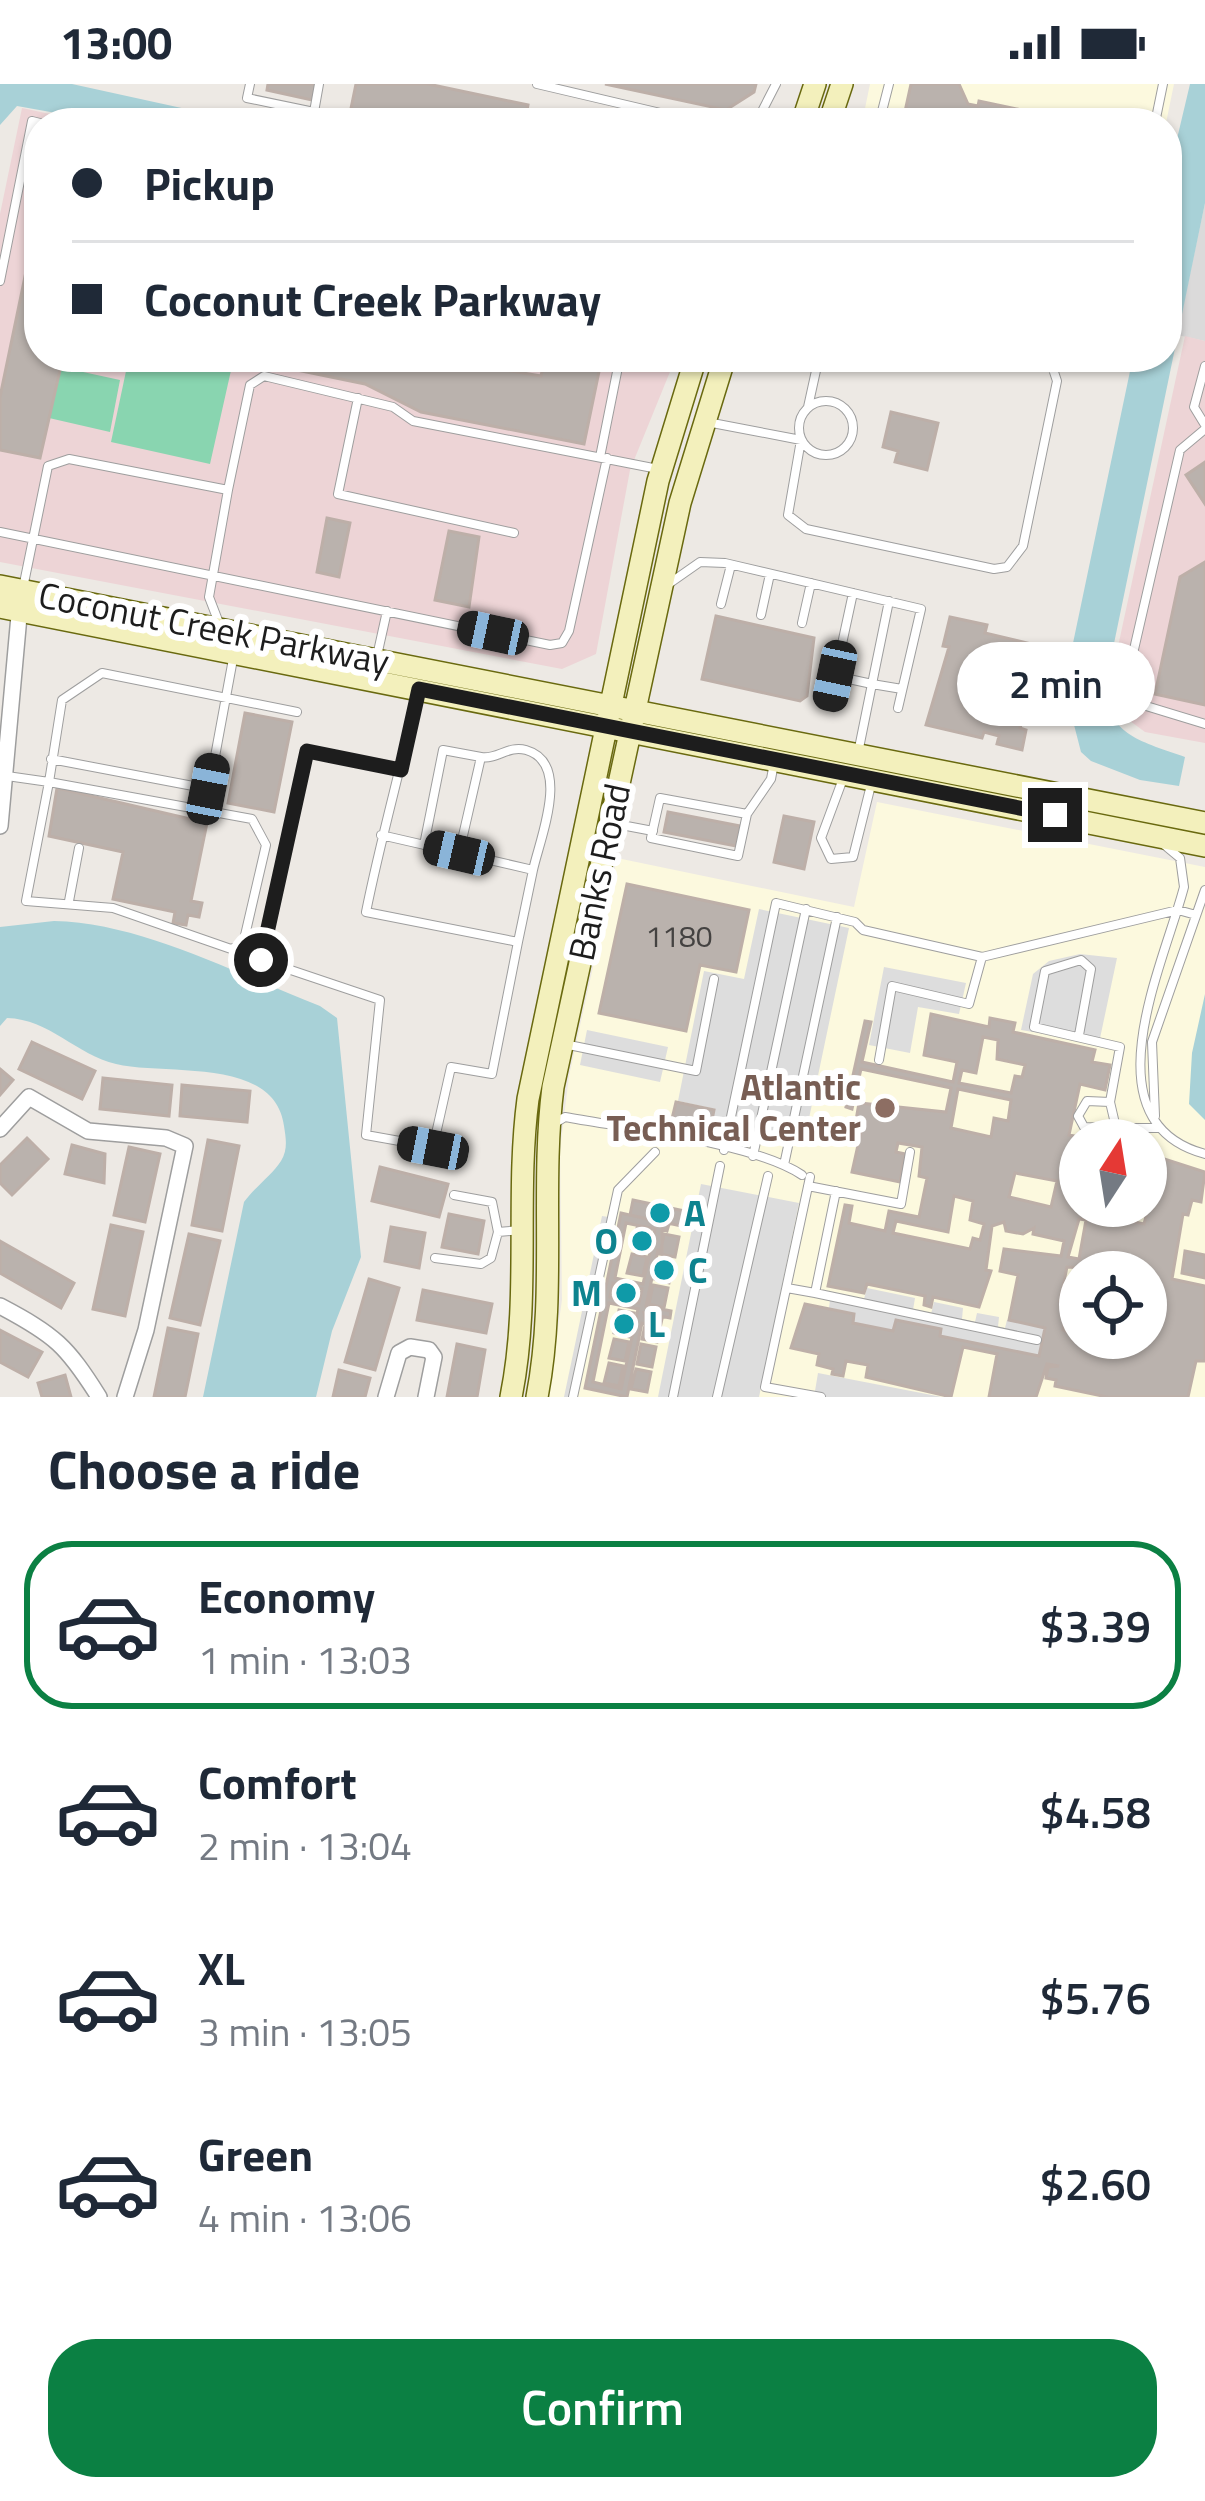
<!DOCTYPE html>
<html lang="en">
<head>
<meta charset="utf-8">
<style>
	body { margin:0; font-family:"Titillium Web",sans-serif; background:#f2f2f3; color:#1f2937; height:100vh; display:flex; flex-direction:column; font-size:45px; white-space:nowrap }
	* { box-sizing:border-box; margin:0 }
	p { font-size:39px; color:#747a83 }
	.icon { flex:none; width:66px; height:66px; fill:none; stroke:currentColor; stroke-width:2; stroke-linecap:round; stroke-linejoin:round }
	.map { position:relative; height:1313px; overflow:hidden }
	.panel { display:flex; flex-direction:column; background:#fff; flex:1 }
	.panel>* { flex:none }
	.guide { position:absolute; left:24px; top:24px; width:1158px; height:264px; border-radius:48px; box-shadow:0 3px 9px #0004; display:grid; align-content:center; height:264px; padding:0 48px; background:#fff }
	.needle { width:78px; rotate:12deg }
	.fabs { position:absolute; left:1059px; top:1035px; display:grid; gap:24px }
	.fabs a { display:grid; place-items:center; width:108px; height:108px; border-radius:50%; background:#fff; box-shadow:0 3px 9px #0004; font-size:60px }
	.end { position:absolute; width:54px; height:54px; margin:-27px; border:15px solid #1d1d1d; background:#fff; box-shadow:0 0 0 6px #fff }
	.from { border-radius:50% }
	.bubble { position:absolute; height:84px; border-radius:42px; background:#fff; box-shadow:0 3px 9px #0004; font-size:39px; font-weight:600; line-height:84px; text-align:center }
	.car { position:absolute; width:36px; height:72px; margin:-36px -18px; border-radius:15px; box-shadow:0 0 9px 3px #0007; background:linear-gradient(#222 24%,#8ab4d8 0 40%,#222 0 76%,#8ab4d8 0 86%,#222 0) }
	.guide b { display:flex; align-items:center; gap:42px; height:114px; font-size:45px }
	.guide b+b { border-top:3px solid #e0e1e3 }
	.guide i { width:30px; height:30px; background:#1f2937 }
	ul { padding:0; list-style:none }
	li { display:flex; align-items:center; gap:36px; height:168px; margin:0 24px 18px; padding:0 24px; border:6px solid transparent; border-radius:48px }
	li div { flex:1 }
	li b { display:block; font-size:45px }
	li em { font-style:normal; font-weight:600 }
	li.on { border-color:#0b8043 }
	li>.icon { width:108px; height:108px; stroke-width:1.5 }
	h2 { padding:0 48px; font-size:54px; line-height:144px }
	.action { display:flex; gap:24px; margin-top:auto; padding:24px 48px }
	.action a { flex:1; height:138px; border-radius:48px; background:#0b8043; color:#fff; font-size:48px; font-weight:600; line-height:138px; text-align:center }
	.status { display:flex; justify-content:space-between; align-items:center; height:84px; padding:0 60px; background:#fff; direction:ltr }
	.status svg { height:33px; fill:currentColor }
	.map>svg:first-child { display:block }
	.residential { fill:#dbdada }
	.commercial { fill:#edd4d6 }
	.education { fill:#fcf9de; fill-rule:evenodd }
	.pitch { fill:#89d5b0 }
	.parking { fill:#ddd }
	.water { fill:#a8d1d7 }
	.building { fill:#bab2ad; stroke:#bdafa8; stroke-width:3; fill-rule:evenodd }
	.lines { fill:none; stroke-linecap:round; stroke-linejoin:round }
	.lane-casing { stroke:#9e9e9e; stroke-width:10 }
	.street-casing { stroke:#9e9e9e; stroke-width:18 }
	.secondary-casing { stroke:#69690f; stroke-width:24 }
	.lane { stroke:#fff; stroke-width:8 }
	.street { stroke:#fff; stroke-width:15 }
	.secondary { stroke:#f3f0bc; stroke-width:21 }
	.route { stroke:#1d1d1d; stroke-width:15 }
	.education-dot { fill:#8d6e63; stroke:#fff; stroke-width:4.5 }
	.culture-dot { fill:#0f9aa8; stroke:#fff; stroke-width:4.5 }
	.labels { text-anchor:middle; stroke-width:12; stroke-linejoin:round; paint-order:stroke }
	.number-label { font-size:30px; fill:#444241 }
	.street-label { font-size:36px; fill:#1d1d1d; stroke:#fff }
	.education-label { font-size:36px; font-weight:bold; fill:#785e54; stroke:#fff; text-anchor:end }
	.culture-label { font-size:36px; font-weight:bold; fill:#0d838f; stroke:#fff; text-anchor:start }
</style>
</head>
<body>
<div class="status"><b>13:00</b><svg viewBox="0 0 49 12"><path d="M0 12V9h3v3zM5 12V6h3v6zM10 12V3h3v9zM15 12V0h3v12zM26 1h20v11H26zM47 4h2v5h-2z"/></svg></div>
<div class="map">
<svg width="1205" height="1313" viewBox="0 0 1205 1313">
	<rect width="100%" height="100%" fill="#ede9e4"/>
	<path class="residential" d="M1205,119V257L1177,251Z"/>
	<path class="commercial" d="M22,24L92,39H39V273H676L630,386L596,570L562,585L0,478V130Z
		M1185,252L1205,257V659L1145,648L1111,623V595Z"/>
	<path class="education" d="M870,0H1174L1166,39H862Z
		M877,718L1205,783V1313H548L562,1216L560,1066L569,992L617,774L854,823ZM1080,1056H1146V1122H1080ZM1080,1188H1146V1254H1080Z"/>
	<path class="pitch" d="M129,273H193L232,282L210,380L111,358Z
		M60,283L120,296L110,348L49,334Z"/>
	<path class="parking" d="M759,825L849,844L803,1063L711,1044L715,1025L678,1017L704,887L744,895Z
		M1080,870L1117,874L1099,959L1021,946L1033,890L1049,877Z
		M884,883L966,899L959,930L918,923L910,969L869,961Z
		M587,946L668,963L660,998L580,981Z
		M701,1100L799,1119L759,1313H658Z
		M602,1132L615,1134L576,1313H564Z
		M867,1204L915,1214L913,1226L931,1230L934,1218L963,1224L962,1235L975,1238L977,1229L999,1233L998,1243L1005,1244L1007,1236L1045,1244L1039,1272L941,1252V1245L896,1235L893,1247L854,1239V1229L829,1224L831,1208L864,1215Z
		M818,1289L942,1313H814Z"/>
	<path class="water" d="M0,0H72L250,39H112L17,22L0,41Z
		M1190,0H1205V119L1105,603C1107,652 1144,658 1185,673L1179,702L1140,696L1091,677L1081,668L1064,602L1133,273H1167V97Z
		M54,837C143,839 236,890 320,922L337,934L361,1173L332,1247L316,1313H203L244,1118C255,1103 272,1091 281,1077C288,1065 286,1055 284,1042C275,972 166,992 116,980C77,971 49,935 7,934L0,942V843Z
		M1205,910V1036L1189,1020L1192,969Z"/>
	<path class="building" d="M268,0H316L312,16L267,6Z
		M356,0H428L528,21L525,39H348Z
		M605,0H756L754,8L726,26Z
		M911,0H959L968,20L978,22L979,17L1083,39H910L904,32Z
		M39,125V273H63L40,374L0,366V313Z
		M233,273H514L511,287L541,292L545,273H602L584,360L421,328L365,300Z
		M891,328L938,339L927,386L895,378L898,367L883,363Z
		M1205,378V420L1186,391Z
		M327,434L350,439L339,493L317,488Z
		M449,447L479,453L469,523L435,516Z
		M1205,478V621L1155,610L1180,493Z
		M716,532L814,554L807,612L800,617L702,595Z
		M950,533L987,541L985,549L1044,563L1020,644L1026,646L1022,666L997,660L999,652L984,648L982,654L926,641L949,563L943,562Z
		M245,629L292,638L274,728L228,719Z
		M57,704L207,739L191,817L202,819L199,833L188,831L186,841L173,839L175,828L113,815L123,768L49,752Z
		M668,728L740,742L736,762L664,748Z
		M784,732L814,738L804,785L774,778Z
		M627,800L749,826L736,888L700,881L686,947L599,929Z
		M931,930L989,943L990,934L1015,939L1013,948L1095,966L1092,978L1110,981L1105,1006L1080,1000L1069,1051L1096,1056H1080V1122H1110L1108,1132L1144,1140L1148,1124L1138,1122H1146V1069L1205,1088L1201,1118L1192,1116L1188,1131L1183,1130L1172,1195L1205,1202V1277H1196L1188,1313H1107L1055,1302L1056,1296L1046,1294L1048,1283L1059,1282L1047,1280L1036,1313H989L997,1270L963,1263L951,1313L866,1293L868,1281L846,1277L843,1292L832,1290L833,1285L817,1281L819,1270L791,1264L805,1220L854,1230L853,1239L893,1247L896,1236L941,1245L940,1252L1039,1272L1045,1244L1009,1236L1018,1191L1000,1187L1004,1165L1061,1172L1064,1157L1033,1150L1034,1144L1023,1150L1006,1147L1004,1138L992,1142L986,1186L991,1187L979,1223L933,1213L931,1223L924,1221L925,1212L867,1200L864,1209L828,1202L845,1121L852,1122L849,1139L885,1147L889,1127L919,1133L927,1094L919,1092L922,1063L898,1059L896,1068L905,1070L900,1098L852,1088L862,1043L855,1042L859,1019L946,1028L951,1004L861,985L852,1025L846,1023L865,937L871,938L862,978L953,998L957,978L924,971ZM983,953L998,956L997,975L1025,981L1022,993L1015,992L1011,1009L959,999L962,986L976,989ZM958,1005L1011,1016L1008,1037L994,1034L991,1053L951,1044ZM1015,1089L1057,1097L1051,1123L1009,1113ZM954,1112L973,1117L970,1136L984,1140L980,1156L973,1154L970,1165L893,1149L896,1137L948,1148ZM1079,1135L1086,1136L1079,1175L1068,1173ZM1067,1183L1146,1188V1198L1157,1200L1143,1263L1080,1254L1063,1246L1069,1218L1060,1217Z
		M32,958L95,987L82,1015L19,985Z
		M0,985L13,996L0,1011Z
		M103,994L172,1001L169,1032L100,1025Z
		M182,1001L250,1007L247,1038L180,1032Z
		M676,1018L714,1026L710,1046L671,1039Z
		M27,1054L48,1075L12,1111L0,1099V1081Z
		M208,1056L239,1062L222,1147L192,1141Z
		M72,1061L105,1070L104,1099L65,1090Z
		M129,1063L160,1070L145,1138L114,1131Z
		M380,1083L448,1100L439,1133L372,1117Z
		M633,1116L689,1128L686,1143L630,1131Z
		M621,1129L669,1140L667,1147L662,1145V1167L658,1166L646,1222L671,1227L670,1234L644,1229L647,1240L642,1239L627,1313L585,1304ZM626,1139L655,1145L643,1200L615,1194ZM613,1199L642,1205L639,1219L610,1213ZM609,1219L638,1225L621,1305L593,1298Z
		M449,1130L484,1137L478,1170L442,1163Z
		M111,1141L143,1148L125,1232L93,1225Z
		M391,1143L425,1149L419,1184L385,1177Z
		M637,1144L651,1147L647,1167L632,1164Z
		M189,1150L220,1157L200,1241L170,1234Z
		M664,1150L679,1153L675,1173L660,1170Z
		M0,1157L74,1199L61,1224L0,1189Z
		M1185,1167L1205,1171V1194L1182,1189Z
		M632,1170L647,1173L643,1192L627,1189Z
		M659,1176L673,1179L669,1199L654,1195Z
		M369,1195L399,1204L375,1286L345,1278Z
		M618,1199L638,1203L635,1218L615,1214Z
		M653,1201L668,1204L664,1224L649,1220Z
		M423,1206L492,1220L486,1249L417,1236Z
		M619,1226L634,1229L629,1253L614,1249Z
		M647,1232L662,1235L657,1258L642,1255Z
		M168,1244L198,1250L185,1313H154Z
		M0,1246L42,1268L28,1293L0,1278Z
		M614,1255L629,1258L625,1277L609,1274Z
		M457,1260L485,1266L477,1313H447Z
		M641,1260L656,1263L652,1283L637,1280Z
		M609,1279L623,1282L619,1302L604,1299Z
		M636,1285L651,1288L647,1308L631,1305Z
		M339,1286L370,1294L365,1313H333Z
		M65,1291L71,1313H42L38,1299Z"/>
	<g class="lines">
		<g class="lane-casing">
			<path id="lane" d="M250,0L247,14L314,28L319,0
				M537,0L703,39
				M756,39L776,0
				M879,39L889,0
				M1155,39L1163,0
				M0,197L32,37L40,39
				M1205,282L1194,323L1205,341
				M530,283L532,273
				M358,314L338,410L514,449
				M799 344a27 27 0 1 1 54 0a27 27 0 1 1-54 0Z
				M808,323L819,273
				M707,338L801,356L788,431L806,445L994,485L1007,483L1023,462L1057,297L1053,285L1036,273
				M1205,345L1180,366L1126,600L1133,618L1205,640
				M600,373L620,273
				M0,448L550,561L562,559L569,547L607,374
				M670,499L700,478L725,479L921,525L898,624
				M23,504L48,382L69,375L228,406L250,301L264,292L393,323L413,337L658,385
				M721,520L731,481
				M761,531L770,490
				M219,539L209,513L228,406
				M802,539L811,499
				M377,572L387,527
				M835,592L872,600L889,517
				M829,620L853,509
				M858,669L872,600L902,605
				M51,675L209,705L233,575
				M401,686L307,667L261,876L380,916L366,1051L433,1063L451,983L492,990L518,858L366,828C381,753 402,681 418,606
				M7,692L49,698L62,616L102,589L297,628
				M844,692L821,754L831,775L853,773L871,701
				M49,698L252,735L266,761L243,860L231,865L113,824L26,817Z
				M660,714L747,730L738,772L651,754Z
				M747,730L771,695L774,679
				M616,740L653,747
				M381,751L533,786L518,858
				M1162,759L1180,774L1184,803C1164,880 1086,1038 1205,1070
				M424,761L443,666L481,673
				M459,769L481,673C497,676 508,661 526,666C572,679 540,754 533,786
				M69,817L79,764
				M982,873L1178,826L1196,831
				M1079,951L1091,885L1081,876L1045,887L1034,943L1120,963L1110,1018L1116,1044H1160
				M564,960L696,987L714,895
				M1110,1018L1087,1017L1078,1032L1084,1043L1116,1044
				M1155,1032L1152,958L1205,806
				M555,1039L565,1033C624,1044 755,1059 802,1091
				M724,1066L776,819L855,838L863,846L982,873L969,920L892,902L879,976
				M753,1072L806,825
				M784,1081L837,833
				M810,1093L765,1303L821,1313
				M808,1102L901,1120L910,1068
				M836,1107L815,1209L1037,1256
				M454,1111L492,1118L498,1148
				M435,1174L481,1180L491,1174L498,1148L521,1146
				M787,1204L815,1209
				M573,1313L618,1106L655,1068
				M673,1313L720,1082
				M717,1313L768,1092"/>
		</g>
		<g class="street-casing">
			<path id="street" d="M0,742L20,521
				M0,1045L29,1013L88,1047L166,1054L185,1062L146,1246L125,1313
				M0,1222C55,1251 67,1262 99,1313
				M386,1313L399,1269L410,1263L429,1266L434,1273L426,1313"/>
		</g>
		<g class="secondary-casing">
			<path id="secondary" d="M802,39L815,0
				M829,39L842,0
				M0,502L1205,739
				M0,523L1205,762
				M511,1313C531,1214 515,1114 528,1015L658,397L696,273
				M537,1313C557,1210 540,1106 553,1003L680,419L725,273"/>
		</g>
		<use href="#lane" class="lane"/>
		<use href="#street" class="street"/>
		<use href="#secondary" class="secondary"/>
	</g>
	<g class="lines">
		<path class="route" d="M261,876L307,667L401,686L419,605L1055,731"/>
	</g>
	<circle class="education-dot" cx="885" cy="1024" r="12"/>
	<g class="culture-dot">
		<circle cx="660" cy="1129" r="12"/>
		<circle cx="642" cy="1157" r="12"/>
		<circle cx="664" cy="1186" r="12"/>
		<circle cx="626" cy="1209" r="12"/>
		<circle cx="624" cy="1240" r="12"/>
	</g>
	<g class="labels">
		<g class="number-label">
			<text x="679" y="863">1180</text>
		</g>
		<g class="street-label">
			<text transform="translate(214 544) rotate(11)" y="13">Coconut Creek Parkway</text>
			<text transform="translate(599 788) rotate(-78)" y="13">Banks Road</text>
		</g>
		<g class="education-label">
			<text x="861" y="1016">Atlantic<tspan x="861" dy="41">Technical Center</tspan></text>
		</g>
		<g class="culture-label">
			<text x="684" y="1142">A</text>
			<text x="618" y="1170" text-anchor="end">O</text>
			<text x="688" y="1199">C</text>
			<text x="602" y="1222" text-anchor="end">M</text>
			<text x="648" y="1253">L</text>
		</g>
	</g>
</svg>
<div class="fabs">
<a><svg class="needle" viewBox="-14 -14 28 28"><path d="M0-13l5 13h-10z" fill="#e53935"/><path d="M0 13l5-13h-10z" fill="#747a83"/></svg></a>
<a><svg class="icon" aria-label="locate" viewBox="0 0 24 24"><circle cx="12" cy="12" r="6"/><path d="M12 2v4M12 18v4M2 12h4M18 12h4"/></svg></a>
</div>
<i class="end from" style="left:261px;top:876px"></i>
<i class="end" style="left:1055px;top:731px"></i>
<div class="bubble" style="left:957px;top:558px;width:198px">2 min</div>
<i class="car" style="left:493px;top:549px;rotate:282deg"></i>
<i class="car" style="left:835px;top:592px;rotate:192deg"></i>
<i class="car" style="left:208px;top:705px;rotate:11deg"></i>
<i class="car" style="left:459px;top:769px;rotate:283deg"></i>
<i class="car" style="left:433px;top:1064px;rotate:281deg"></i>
<div class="guide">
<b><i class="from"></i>Pickup</b>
<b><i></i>Coconut Creek Parkway</b>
</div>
</div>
<section class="panel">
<h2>Choose a ride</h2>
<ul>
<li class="on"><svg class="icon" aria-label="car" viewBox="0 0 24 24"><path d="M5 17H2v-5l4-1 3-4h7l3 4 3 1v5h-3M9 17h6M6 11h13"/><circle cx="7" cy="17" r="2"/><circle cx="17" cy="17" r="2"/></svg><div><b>Economy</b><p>1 min · 13:03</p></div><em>$3.39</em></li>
<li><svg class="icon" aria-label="car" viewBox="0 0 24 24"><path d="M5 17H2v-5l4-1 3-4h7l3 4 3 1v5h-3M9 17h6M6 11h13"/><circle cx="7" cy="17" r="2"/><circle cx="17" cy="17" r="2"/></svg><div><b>Comfort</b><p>2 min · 13:04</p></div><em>$4.58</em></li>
<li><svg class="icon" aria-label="car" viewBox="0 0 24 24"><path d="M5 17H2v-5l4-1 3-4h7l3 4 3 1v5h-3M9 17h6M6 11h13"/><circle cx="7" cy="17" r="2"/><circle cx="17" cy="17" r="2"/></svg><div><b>XL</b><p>3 min · 13:05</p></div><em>$5.76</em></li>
<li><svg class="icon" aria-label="car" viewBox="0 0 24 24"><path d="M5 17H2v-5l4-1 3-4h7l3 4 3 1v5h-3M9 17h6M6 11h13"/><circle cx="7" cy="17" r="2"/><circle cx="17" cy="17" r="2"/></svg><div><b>Green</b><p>4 min · 13:06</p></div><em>$2.60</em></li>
</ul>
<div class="action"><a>Confirm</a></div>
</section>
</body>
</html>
